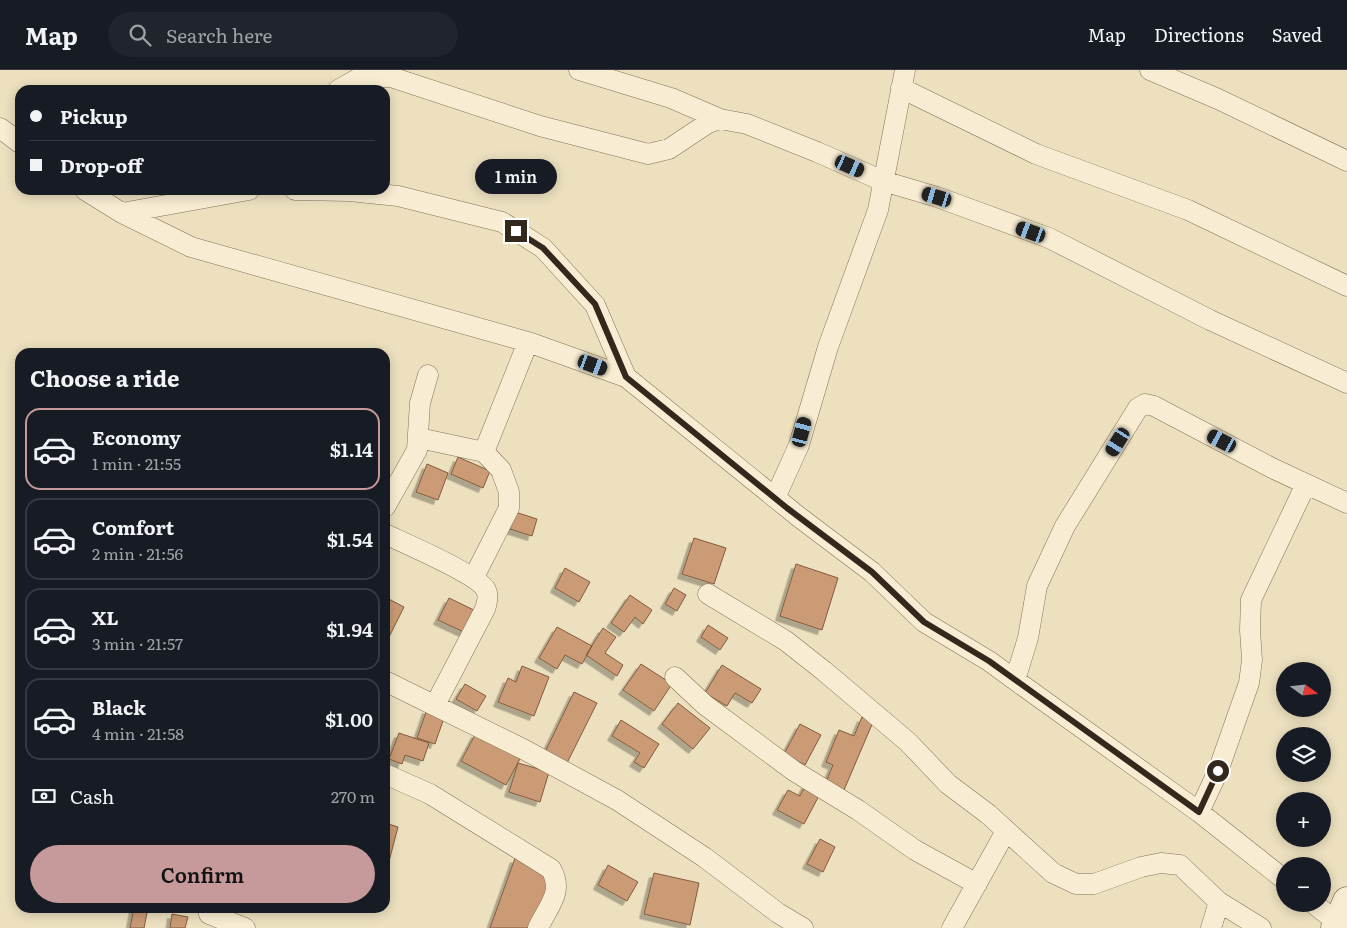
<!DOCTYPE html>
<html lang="en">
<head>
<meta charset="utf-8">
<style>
	body { margin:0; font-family:Literata,serif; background:#20242c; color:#f1f3f6; height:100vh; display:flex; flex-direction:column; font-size:19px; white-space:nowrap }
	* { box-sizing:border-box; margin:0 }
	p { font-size:16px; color:#9ea1a6 }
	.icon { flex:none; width:28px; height:28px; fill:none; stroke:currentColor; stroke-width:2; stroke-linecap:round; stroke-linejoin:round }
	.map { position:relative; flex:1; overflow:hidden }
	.details { position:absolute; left:15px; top:278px; width:375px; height:565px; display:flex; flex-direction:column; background:#171b24; border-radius:15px; box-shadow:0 2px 12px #0003 }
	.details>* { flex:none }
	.top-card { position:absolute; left:15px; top:15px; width:375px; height:110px; border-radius:15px; box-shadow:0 2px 12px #0003; display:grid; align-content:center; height:110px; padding:0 15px; background:#171b24 }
	.needle { width:32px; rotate:105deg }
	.fabs { position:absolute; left:1276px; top:592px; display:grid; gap:10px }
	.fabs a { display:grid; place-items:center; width:55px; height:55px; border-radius:50%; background:#171b24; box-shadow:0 2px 12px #0003; font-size:25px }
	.end { position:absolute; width:22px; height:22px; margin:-11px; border:6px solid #34281c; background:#fff; box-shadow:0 0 0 2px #fff }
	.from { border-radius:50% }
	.bubble { position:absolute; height:35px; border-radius:18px; background:#171b24; box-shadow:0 2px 12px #0003; font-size:16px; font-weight:600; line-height:35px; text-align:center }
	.car { position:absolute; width:15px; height:30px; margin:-15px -8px; border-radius:6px; box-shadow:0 0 4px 1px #0007; background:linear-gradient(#222 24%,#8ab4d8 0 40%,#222 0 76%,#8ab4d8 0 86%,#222 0) }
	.top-card b { display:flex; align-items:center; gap:18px; height:48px; font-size:19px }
	.top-card b+b { border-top:1px solid #363941 }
	.top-card i { width:12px; height:12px; background:#f1f3f6 }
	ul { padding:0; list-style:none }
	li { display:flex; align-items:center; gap:15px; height:82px; margin:0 10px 8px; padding:0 5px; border:2px solid #363941; border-radius:15px }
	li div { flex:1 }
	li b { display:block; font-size:19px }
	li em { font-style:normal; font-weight:600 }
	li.active { border-color:#c6999a }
	li>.icon { width:45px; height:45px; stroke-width:1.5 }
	h2 { padding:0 15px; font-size:22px; line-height:60px }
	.pay { display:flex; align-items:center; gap:12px; height:55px; padding:0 15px; font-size:19px }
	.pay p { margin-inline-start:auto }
	.cta { display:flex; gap:10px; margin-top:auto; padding:10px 15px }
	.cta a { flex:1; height:58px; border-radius:30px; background:#c6999a; color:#111; font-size:20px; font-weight:600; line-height:58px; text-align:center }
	header { display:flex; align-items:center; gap:30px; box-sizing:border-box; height:70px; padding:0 25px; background:#171b24; border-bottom:1px solid #363941 }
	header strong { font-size:24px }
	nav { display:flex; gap:28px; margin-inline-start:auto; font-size:18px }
	.search { width:350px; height:45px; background:#20242c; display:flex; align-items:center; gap:12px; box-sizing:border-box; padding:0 18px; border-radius:28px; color:#9ea1a6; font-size:19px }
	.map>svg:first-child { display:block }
	.building { fill:#ca9b75; stroke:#835b3e; filter:url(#shadow) }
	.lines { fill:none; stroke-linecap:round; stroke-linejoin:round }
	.street-casing { stroke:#847158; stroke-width:21 }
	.secondary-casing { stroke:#66523b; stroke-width:29 }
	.street { stroke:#f8edd2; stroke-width:20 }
	.secondary { stroke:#f8edd2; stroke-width:28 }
	.route { stroke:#34281c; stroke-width:6 }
</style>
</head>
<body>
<header>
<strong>Map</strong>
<div class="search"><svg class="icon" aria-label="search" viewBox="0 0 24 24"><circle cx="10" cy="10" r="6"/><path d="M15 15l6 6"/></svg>Search here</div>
<nav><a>Map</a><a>Directions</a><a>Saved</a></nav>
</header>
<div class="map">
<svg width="1347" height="858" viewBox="0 0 1347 858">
	<defs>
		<filter id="shadow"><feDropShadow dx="-4.5" dy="4.5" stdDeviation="0" flood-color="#0004"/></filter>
	</defs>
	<rect width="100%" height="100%" fill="#ece0bf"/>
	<path class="building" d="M458,387L490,401L483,418L451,404Z
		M427,394L448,403L438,430L416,422Z
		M515,442L537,449L532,466L510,459Z
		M694,468L726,478L714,514L682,504Z
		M796,494L838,508L822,560L780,546Z
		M565,498L590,512L579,532L555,518Z
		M674,518L686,525L677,541L665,534Z
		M630,525L652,540L643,554L635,547L624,562L611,553Z
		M385,527L404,537L388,569L385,567Z
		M449,528L478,542L468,564L438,550Z
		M708,555L728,568L720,580L701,567Z
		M557,557L592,576L582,594L565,585L557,599L539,588Z
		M603,558L616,567L605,583L623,595L617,606L586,585Z
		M641,594L672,614L654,641L623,620Z
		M722,595L761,619L752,633L735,623L727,636L705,623Z
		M522,596L549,607L534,646L498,632L508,608L516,612Z
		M465,614L486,626L477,641L456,629Z
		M574,622L597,633L567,693L545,682Z
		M678,633L710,658L693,679L662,654Z
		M427,639L445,645L435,674L417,668Z
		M862,647L873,652L844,720L826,712L833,695L826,692L839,660L854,666Z
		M621,650L659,674L644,698L634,692L640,683L612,666Z
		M800,654L821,665L805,695L784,684Z
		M399,663L429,673L423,691L405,685L402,694L389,689Z
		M476,663L521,687L506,715L461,691Z
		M518,693L549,702L540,732L509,722Z
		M806,714L821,722L804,754L777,740L788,720L800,726Z
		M385,753L398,757L387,799H385Z
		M820,769L835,777L823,802L807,794Z
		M515,788L553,802L532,858H490Z
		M608,795L638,812L627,831L598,815Z
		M654,803L699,813L690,855L644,844Z
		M134,838H148L144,858H130Z
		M172,844L188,847L185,858H170Z"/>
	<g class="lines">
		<g class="street-casing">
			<path id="street" d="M579,0L671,28L720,49
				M1150,0L1218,29L1347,91
				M901,18L1036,84L1188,140L1347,216
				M338,20L359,8L391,7L540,56L648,84L669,79L708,53L720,49L747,54L817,82L883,111L937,127L1049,168L1210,250L1347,313
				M0,58L20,73
				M85,120L122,143L191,177L528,272L626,307
				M295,120L350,121L398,126L502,152L543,178L595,235L626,307L799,447L872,502L924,552L989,591L1015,610L1199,742L1285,810
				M122,143L249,120
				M419,368L484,382L501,400L509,422V438L474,507
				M484,382L528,272
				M775,428L799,375L828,277L878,140L905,0
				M385,437L417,380L420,333L428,305
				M385,464C404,473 479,505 486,520C489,526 487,533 485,539L435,635
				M708,524L786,571L824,601L908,672L948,714L988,744L1053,803L1076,814H1094L1141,797L1161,793L1180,795L1219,832L1261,858
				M675,607L705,635L794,701L858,740L915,780L977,814
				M1015,610L1028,568L1037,516L1065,456L1138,338L1145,334L1154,336L1272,398L1347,433
				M385,611L523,679L617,730L704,787L778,843L803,858
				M385,704L430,724L551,799C564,822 549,835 538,858
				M1199,742L1218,701L1249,613L1252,590L1250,560L1251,530L1306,414
				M1314,834L1337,852
				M209,844L245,858
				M952,858L1006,761
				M1211,858L1219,832"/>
		</g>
		<g class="secondary-casing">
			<path id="secondary" d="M1335,858L1347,831"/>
		</g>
		<use href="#street" class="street"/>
		<use href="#secondary" class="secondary"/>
	</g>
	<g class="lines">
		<path class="route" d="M516,161L543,178L595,234L626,307L787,438L872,502L924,552L989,591L1199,742L1218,701"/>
	</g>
</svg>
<div class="fabs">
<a><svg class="needle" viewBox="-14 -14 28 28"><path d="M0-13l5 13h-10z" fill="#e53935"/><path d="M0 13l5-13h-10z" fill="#9ea1a6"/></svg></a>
<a><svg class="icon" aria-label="layers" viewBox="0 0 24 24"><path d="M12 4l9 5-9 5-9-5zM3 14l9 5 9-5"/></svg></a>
<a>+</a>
<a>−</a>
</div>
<i class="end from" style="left:1218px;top:701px"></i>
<i class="end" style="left:516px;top:161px"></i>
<div class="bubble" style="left:475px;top:89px;width:82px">1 min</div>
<i class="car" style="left:850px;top:96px;rotate:114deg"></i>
<i class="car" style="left:937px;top:127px;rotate:287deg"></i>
<i class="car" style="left:1031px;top:162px;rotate:290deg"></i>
<i class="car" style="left:593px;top:295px;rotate:110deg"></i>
<i class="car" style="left:802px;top:362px;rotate:15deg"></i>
<i class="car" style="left:1222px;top:371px;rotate:298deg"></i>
<i class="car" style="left:1118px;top:372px;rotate:212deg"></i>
<div class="top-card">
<b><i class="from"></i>Pickup</b>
<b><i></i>Drop-off</b>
</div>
<section class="details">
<h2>Choose a ride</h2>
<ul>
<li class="active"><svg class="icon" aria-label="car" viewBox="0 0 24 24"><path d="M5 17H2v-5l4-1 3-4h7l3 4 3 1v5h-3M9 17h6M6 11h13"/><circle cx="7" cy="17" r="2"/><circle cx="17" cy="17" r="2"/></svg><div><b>Economy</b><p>1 min · 21:55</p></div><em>$1.14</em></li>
<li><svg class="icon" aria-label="car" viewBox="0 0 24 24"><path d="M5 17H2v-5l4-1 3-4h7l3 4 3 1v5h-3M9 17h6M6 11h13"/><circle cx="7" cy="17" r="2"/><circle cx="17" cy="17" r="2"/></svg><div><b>Comfort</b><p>2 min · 21:56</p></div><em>$1.54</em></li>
<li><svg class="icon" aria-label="car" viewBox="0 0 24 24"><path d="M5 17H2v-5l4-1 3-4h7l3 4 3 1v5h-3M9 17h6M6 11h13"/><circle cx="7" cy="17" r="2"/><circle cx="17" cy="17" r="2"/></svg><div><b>XL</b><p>3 min · 21:57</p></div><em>$1.94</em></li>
<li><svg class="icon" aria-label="car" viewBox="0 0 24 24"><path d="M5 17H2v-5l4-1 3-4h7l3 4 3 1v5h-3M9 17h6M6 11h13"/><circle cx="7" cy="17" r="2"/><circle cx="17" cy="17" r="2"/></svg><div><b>Black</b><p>4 min · 21:58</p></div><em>$1.00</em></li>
</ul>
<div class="pay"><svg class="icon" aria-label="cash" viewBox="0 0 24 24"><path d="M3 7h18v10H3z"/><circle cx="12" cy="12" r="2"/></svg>Cash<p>270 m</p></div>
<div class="cta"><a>Confirm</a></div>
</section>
</div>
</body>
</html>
